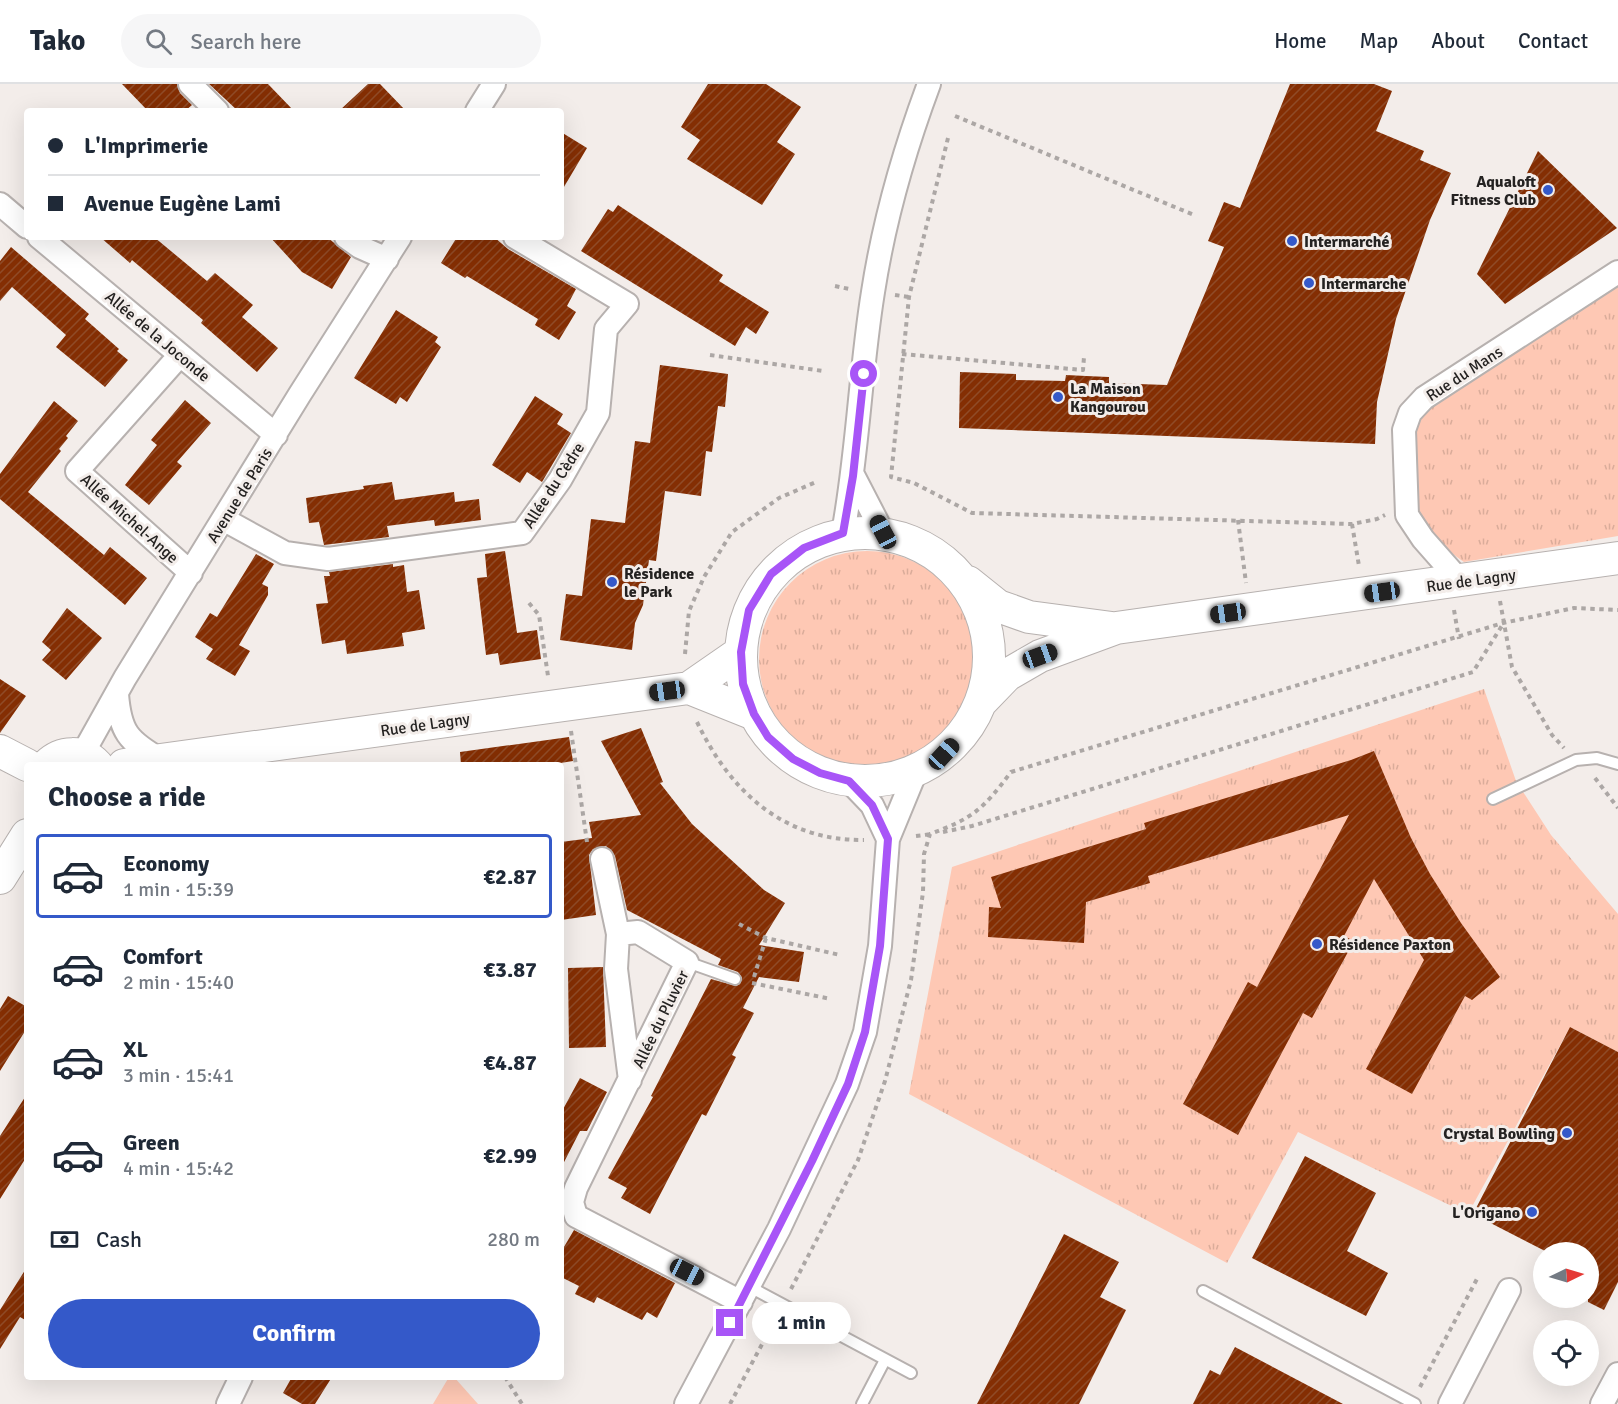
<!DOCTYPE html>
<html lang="en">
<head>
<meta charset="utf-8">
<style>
	body { margin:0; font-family:Signika,sans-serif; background:#f6f6f7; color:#1f2937; height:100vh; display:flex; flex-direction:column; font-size:22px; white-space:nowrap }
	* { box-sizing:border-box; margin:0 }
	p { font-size:20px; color:#747a83 }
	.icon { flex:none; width:33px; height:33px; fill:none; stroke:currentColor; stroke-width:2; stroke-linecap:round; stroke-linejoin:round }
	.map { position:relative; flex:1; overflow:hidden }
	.sheet { position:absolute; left:24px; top:678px; width:540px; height:618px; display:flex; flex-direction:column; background:#fff; border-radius:6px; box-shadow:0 6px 24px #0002 }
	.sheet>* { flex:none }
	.hud { position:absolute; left:24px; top:24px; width:540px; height:132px; border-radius:6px; box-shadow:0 6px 24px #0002; display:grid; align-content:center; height:132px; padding:0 24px; background:#fff }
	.needle { width:39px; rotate:85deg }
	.fabs { position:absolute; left:1533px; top:1158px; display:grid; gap:12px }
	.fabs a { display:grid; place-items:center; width:66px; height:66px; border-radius:50%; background:#fff; box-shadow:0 6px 24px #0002; font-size:30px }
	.end { position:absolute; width:27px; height:27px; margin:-14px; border:8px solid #a855f7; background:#fff; box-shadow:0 0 0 3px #fff }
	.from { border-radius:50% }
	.bubble { position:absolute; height:42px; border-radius:21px; background:#fff; box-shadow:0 6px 24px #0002; font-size:20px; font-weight:700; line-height:42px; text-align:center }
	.car { position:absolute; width:18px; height:36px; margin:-18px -9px; border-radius:8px; box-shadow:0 0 4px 2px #0007; background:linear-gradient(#222 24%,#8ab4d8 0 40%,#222 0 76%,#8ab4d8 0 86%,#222 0) }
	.hud b { display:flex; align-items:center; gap:21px; height:57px; font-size:22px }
	.hud b+b { border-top:2px solid #e0e1e3 }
	.hud i { width:15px; height:15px; background:#1f2937 }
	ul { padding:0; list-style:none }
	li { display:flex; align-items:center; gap:18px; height:84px; margin:0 12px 9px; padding:0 12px; border:3px solid transparent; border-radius:6px }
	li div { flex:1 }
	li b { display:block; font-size:22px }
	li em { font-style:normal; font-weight:700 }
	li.selected { border-color:#3459c9 }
	li>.icon { width:54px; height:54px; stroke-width:1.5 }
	h2 { padding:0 24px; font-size:27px; line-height:72px }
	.pay { display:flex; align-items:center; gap:15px; height:66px; padding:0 24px; font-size:22px }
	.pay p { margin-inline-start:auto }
	.button { display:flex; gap:12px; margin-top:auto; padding:12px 24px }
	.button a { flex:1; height:69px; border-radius:36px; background:#3459c9; color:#fff; font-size:24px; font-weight:700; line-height:69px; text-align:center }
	header { display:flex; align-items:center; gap:36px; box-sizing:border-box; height:84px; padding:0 30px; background:#fff; border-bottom:2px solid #e0e1e3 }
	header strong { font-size:28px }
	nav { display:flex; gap:33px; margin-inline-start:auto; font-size:21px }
	.search { width:420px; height:54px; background:#f6f6f7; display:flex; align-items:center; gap:15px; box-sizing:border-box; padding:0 21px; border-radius:33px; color:#747a83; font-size:22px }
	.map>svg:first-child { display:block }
	.grass { fill:url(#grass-tufts) }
	.green { fill:#fec8b4 }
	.building { fill:url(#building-hatch) }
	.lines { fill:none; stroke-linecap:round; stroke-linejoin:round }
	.lane-casing { stroke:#b7b1af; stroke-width:14 }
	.street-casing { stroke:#b7b1af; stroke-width:26 }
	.secondary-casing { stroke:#b7b1af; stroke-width:34 }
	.path { stroke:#aca7a5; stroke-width:4; stroke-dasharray:4.5 4.5; stroke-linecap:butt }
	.lane { stroke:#fff; stroke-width:10 }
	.street { stroke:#fff; stroke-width:22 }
	.secondary { stroke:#fff; stroke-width:32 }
	.route { stroke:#a855f7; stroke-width:8 }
	.poi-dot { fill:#3459c9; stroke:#f3edea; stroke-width:2 }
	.labels { text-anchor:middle; stroke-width:6; stroke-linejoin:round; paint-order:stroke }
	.poi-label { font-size:16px; font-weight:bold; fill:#242221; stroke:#f3edea; text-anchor:start }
	.street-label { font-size:16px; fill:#242221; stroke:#f3edea }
</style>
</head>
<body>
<header>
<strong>Tako</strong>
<div class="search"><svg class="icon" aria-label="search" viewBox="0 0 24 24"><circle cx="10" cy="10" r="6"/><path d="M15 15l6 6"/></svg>Search here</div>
<nav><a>Home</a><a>Map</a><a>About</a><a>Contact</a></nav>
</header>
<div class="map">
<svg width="1618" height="1320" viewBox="0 0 1618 1320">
	<defs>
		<pattern id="grass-tufts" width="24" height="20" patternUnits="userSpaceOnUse" patternTransform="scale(1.5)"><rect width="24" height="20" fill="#fec8b4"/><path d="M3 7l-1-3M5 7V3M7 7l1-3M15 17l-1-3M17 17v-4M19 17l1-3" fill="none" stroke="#daac9a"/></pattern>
		<pattern id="building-hatch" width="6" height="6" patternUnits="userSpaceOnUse" patternTransform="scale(1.5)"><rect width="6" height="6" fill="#842e03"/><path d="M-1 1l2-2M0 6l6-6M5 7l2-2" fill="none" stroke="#8f4b28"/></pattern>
	</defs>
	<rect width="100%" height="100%" fill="#f3edea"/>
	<path class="grass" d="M1618,196V452L1464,478C1447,466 1421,444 1414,423C1410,409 1414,352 1414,334Z
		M759 575a108 108 0 1 1 216 0a108 108 0 1 1-216 0Z
		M1484,605L1516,697L1551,751L1618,830V968L1570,943L1468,1130L1298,1048L1227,1179L909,1010L952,783Z"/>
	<path class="green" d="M449,1293H454L478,1320H433Z"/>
	<path class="building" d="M122,0H177L180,9L192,21L185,27H148Z
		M209,0H268L294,27H238Z
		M368,0H380L406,27H339Z
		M708,0H766L801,23L777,58L795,70L762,121L687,75L700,56L681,43Z
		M1290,0H1374L1392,7L1376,47L1424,67L1420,76L1451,89L1430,136L1396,235L1377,318L1375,360L959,344L960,288L1016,290V296L1065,297L1066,291L1086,292L1109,293V299L1167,301L1224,163L1208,157L1224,118L1240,124Z
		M561,48L587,64L561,108Z
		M1538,67L1617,144L1505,220L1477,190Z
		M618,121L723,191L719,197L769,228L756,250L746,243L735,262L581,167L608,125L613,128Z
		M100,153H154L207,197L215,189L253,221L242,233L278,264L257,288L201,239L203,236L132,176L130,179Z
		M270,153H327L351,173L332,205L302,188Z
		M457,153H494L508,165L576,205L567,222L576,228L559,256L535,241L538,235L467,192L465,194L441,179Z
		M11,163L89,230L85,235L119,265L117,267L128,276L105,303L56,263L66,251L12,203L0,217V177Z
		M396,226L438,253L435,258L441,263L407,318L400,313L396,320L354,294Z
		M660,281L728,290L725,323L718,322L712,368L706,367L701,412L665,407L656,477L649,476L643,521L635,539L632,566L560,556L566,510L582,512L591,435L625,439L635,357L650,359Z
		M535,312L563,330L557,340L571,349L542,398L527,388L520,399L492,381Z
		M185,316L211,339L177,378L182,382L149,421L125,401L157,361L151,356Z
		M54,317L78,337L66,352L68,354L59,365L61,367L28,408L104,471L110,463L147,494L125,521L0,415V390Z
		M392,398L395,416L454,408L455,418L479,415L481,436L435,442L434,436L387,442L389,453L324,461L319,438L309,439L306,414L364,405L363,402Z
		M505,467L517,549L537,546L541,575L500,581L498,569L486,571L477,494L487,493L485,470Z
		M256,470L274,480L262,500L268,503V511L239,561L250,567L235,592L206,575L213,565L195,553L210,529L217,533Z
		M393,480V483L404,481L407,508L419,506L425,545L402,549L404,562L347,570L345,556L322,560L316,520L328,519L324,492H330L329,488Z
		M67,524L102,554L66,596L42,576L51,566L42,558Z
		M0,595L26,612L0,649Z
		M641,644L663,698L660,699L692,740L764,806L785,819L759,861L804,868L799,898L759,893L743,924L754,929L732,971L736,973L706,1032L702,1030L650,1130L621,1114L627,1104L608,1094L653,1013L651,1012L711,895L736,902L740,900L742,894L738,888L718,881L721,875L627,826L615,772L606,762L593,765L589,771L596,831L561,836V758L592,754L589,738L641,731L601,657Z
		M569,653L573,677L548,681H461L460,668Z
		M1374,667L1411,754L1430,790L1461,839L1500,893L1472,916L1465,912L1412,1010L1366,985L1424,876L1374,795L1344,852L1354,857L1312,934L1303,929L1238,1051L1183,1020L1248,898L1257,903L1349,731L1148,792L1150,799L1086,818L1084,859L988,853L989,823L1001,824L991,793L1146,745L1144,739L1351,676Z
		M603,883L606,963L569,964L568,884Z
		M8,912L27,923V944L0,987V925Z
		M1570,943L1618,968V1198L1604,1226L1588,1218V1168H1547L1473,1130Z
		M580,994L607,1008L587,1047H580L561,1084V1029Z
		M27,1010V1072L0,1115V1052Z
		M1305,1072L1376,1109L1347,1167L1388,1189L1366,1232L1252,1174Z
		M574,1146L675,1199L657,1234L647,1228L642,1236L597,1213L594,1219L575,1210L579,1202L561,1193V1168Z
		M1064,1150L1119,1178L1100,1213L1126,1226L1079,1320H977Z
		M27,1183V1237L20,1233L0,1265V1226Z
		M1235,1263L1343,1320H1193L1210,1286L1220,1291Z
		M292,1293H332L315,1320H302L283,1309Z"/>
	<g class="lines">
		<g class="lane-casing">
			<path id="lane" d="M1493,715L1576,676L1597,674L1618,680
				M687,878L735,895
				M748,1202L911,1289
				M1203,1207L1415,1320
				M862,1320L885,1276"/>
		</g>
		<g class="street-casing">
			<path id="street" d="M190,0L217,27
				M477,27L494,0
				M0,120L27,143
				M39,153L276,351
				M346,153L360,163L387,175
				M180,271L77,387L191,489
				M853,391L883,449
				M223,435L285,469L328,475L522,449L560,396L598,329L606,245L627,220L515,153
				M843,449C858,369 860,288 873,208C884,137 904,67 929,0
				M1460,497L1423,455L1407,431L1404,346L1410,329L1424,314L1618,188
				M117,610C120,648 128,657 161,676
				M82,671L125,594L300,310L400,153
				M849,697L872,721L888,755
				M602,775L618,850L616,885L630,996
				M618,850L638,848L687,878L576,1104L572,1118L576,1132L741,1218
				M228,1320L241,1293
				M686,1320L779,1145L847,1000L865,948L880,862L888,755L916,687
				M1450,1320L1509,1206
				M1602,1320L1618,1290"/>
		</g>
		<g class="secondary-casing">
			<path id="secondary" d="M741 573a124 124 0 1 1 248 0a124 124 0 1 1-248 0Z
				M968,498L998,522L1029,533L1112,544
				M689,604L754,630
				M982,617L1007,591L1040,572L1116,544L1618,474
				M0,667L27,681
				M47,681C61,667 83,666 97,681
				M124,681L689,604L741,568
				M0,794L27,751"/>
		</g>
		<path class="path" d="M955,32L1194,131
			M948,54L909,213L891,393L914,399L972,429L1352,440L1377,435L1385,431
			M835,202L849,205
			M895,211L909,213
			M902,270L1083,286L1084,273
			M710,271L823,287
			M1238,436L1246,499
			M1352,440L1359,482
			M1500,517L1512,583L1552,651L1564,664
			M529,519L539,531L548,592
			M1454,526L1459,555
			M685,570L689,527L704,493L732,448L779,414L816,398
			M697,638C730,707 783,757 864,756
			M571,647L587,758
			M1595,694L1618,724
			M943,748L972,742L1473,588L1503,540
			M916,752L932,750
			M739,840L766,854L840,871
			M754,893L766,854
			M752,899L831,915
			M791,1205L858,1076L885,997L911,896L923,808L924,770L930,750C974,734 983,725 1011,688L1503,539L1574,524L1618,526
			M505,1293L522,1320
			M1420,1303L1478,1193
			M730,1320L775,1236"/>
		<use href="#lane" class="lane"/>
		<use href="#street" class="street"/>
		<use href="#secondary" class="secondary"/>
	</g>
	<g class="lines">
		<path class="route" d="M730,1239L812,1077L848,1000L865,948L880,862L888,755L872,721L849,697L820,689L793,675L768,653L754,630L743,600L741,568L749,526L771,490L804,464L843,449L853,392L864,290"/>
	</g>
	<g class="poi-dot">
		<circle cx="1548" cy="106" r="6"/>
		<circle cx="1292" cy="157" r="6"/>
		<circle cx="1309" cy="199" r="6"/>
		<circle cx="1058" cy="313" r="6"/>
		<circle cx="612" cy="498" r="6"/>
		<circle cx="1317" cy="860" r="6"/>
		<circle cx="1567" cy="1049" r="6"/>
		<circle cx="1532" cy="1128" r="6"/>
	</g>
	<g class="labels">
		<g class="poi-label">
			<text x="1536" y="103" text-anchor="end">Aqualoft<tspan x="1536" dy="18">Fitness Club</tspan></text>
			<text x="1304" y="163">Intermarché</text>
			<text x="1321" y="205">Intermarche</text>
			<text x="1070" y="310">La Maison<tspan x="1070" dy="18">Kangourou</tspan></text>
			<text x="624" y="495">Résidence<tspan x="624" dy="18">le Park</tspan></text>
			<text x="1329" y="866">Résidence Paxton</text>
			<text x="1555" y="1055" text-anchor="end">Crystal Bowling</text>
			<text x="1520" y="1134" text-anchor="end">L'Origano</text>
		</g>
		<g class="street-label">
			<text transform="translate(158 252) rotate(40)" y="6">Allée de la Joconde</text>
			<text transform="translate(1464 289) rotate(-33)" y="6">Rue du Mans</text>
			<text transform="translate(553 401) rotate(-57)" y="6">Allée du Cèdre</text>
			<text transform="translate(239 411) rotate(-58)" y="6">Avenue de Paris</text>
			<text transform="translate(130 434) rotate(42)" y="6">Allée Michel-Ange</text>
			<text transform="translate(1471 496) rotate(-8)" y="6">Rue de Lagny</text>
			<text transform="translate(425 640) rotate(-8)" y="6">Rue de Lagny</text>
			<text transform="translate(660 935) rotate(-64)" y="6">Allée du Pluvier</text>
		</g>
	</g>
</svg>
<div class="fabs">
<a><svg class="needle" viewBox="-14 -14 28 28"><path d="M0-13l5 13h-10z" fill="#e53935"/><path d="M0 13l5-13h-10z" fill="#747a83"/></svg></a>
<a><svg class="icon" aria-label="locate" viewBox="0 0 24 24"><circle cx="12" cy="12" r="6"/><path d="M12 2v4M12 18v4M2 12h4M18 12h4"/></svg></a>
</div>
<i class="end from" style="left:864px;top:290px"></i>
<i class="end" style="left:730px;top:1239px"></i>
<div class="bubble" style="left:752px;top:1218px;width:99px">1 min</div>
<i class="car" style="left:883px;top:448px;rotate:332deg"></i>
<i class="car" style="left:1382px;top:508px;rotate:262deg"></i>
<i class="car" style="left:1228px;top:529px;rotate:262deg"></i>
<i class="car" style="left:1040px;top:572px;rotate:70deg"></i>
<i class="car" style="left:667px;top:607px;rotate:262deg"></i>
<i class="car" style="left:944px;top:670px;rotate:43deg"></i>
<i class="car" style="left:687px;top:1188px;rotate:117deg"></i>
<div class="hud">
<b><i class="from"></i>L'Imprimerie</b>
<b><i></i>Avenue Eugène Lami</b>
</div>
<section class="sheet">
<h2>Choose a ride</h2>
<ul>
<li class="selected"><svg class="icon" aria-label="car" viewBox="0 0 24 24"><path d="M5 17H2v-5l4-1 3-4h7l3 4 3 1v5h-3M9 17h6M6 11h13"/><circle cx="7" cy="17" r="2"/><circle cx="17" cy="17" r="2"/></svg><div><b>Economy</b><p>1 min · 15:39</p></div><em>€2.87</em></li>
<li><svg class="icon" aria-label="car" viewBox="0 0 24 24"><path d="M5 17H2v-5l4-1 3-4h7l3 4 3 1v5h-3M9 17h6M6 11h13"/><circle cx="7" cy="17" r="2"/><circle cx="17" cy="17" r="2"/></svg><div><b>Comfort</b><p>2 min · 15:40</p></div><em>€3.87</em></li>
<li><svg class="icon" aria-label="car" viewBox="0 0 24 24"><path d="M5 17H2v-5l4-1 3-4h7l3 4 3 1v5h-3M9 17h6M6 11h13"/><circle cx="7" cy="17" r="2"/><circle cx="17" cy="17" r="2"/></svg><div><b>XL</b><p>3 min · 15:41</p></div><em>€4.87</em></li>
<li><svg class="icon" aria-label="car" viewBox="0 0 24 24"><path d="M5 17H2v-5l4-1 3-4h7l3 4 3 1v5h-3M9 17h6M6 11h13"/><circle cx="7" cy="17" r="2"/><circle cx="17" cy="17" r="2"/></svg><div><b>Green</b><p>4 min · 15:42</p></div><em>€2.99</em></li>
</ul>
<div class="pay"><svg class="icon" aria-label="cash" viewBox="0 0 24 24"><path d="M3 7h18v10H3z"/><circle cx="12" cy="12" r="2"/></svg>Cash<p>280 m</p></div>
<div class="button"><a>Confirm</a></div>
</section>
</div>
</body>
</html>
